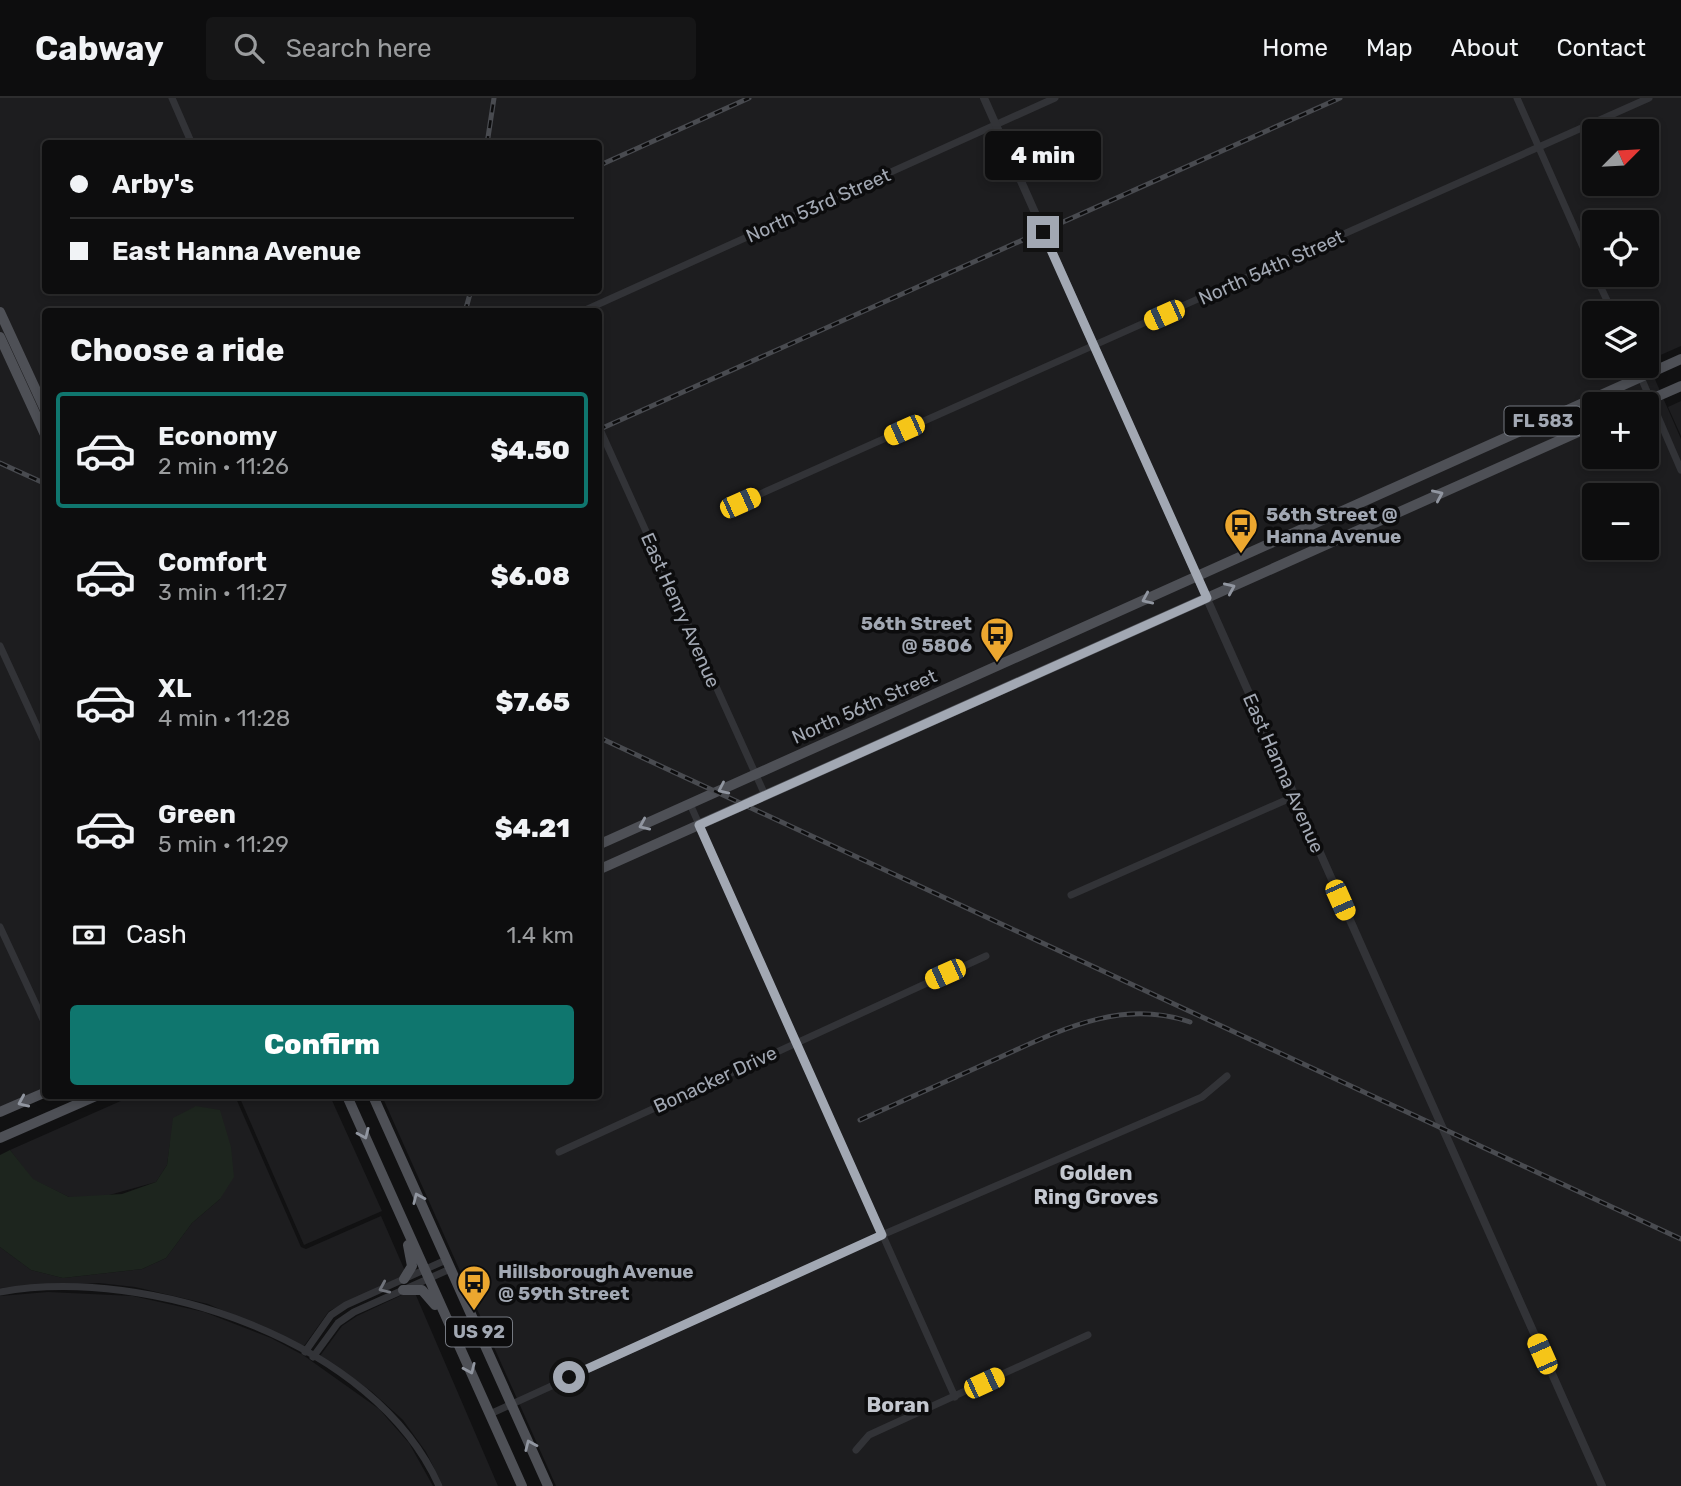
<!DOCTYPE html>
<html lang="en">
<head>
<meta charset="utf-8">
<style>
	body { margin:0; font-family:Rubik,sans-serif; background:#161617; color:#f1f3f6; height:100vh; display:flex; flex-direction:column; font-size:26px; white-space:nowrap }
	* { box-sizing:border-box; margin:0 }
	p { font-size:23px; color:#9a9c9e }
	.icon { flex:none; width:38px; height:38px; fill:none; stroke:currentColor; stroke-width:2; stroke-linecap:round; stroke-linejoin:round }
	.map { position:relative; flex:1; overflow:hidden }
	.panel { position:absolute; left:42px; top:210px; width:560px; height:791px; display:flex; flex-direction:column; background:#0d0d0e; border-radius:7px; box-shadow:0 4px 10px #0003,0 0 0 2px #2d2d2e }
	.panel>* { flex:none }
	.top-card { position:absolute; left:42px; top:42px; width:560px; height:154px; border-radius:7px; box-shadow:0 4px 10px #0003,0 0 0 2px #2d2d2e; display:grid; align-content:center; height:154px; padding:0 28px; background:#0d0d0e }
	.needle { width:46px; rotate:66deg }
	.controls { position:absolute; left:1582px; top:21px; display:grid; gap:14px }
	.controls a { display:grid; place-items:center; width:77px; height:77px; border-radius:7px; background:#0d0d0e; box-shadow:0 4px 10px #0003,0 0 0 2px #2d2d2e; font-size:35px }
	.end { position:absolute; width:32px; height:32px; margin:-16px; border:9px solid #a2a8b3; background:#111; box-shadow:0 0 0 4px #111 }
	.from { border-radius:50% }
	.bubble { position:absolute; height:49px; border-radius:7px; background:#0d0d0e; box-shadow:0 4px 10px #0003,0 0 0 2px #2d2d2e; font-size:23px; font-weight:800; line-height:49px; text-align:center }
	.car { position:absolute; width:21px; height:42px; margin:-21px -10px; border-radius:9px; box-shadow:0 0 5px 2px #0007; background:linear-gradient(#f5c518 24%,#345 0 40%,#f5c518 0 76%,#345 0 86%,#f5c518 0) }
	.top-card b { display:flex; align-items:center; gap:24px; height:66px; font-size:26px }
	.top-card b+b { border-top:2px solid #2d2d2e }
	.top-card i { width:18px; height:18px; background:#f1f3f6 }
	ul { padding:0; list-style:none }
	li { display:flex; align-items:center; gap:21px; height:116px; margin:0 14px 10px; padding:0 14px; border:4px solid transparent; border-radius:7px }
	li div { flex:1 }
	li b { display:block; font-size:26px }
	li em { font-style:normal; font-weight:800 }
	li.selected { border-color:#0f766e }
	li>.icon { width:63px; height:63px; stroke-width:1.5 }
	h2 { padding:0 28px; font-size:32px; line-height:84px }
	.pay { display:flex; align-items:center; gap:18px; height:77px; padding:0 28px; font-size:26px }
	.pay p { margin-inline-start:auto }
	.action { display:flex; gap:14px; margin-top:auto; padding:14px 28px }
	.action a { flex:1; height:80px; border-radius:7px; background:#0f766e; color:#fff; font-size:28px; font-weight:800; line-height:80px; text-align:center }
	header { display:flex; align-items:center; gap:42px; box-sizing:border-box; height:98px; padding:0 35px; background:#0d0d0e; border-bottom:2px solid #2d2d2e }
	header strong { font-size:33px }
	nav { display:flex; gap:38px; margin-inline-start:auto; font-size:24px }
	.search { width:490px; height:63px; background:#161617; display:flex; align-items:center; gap:18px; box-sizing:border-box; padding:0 24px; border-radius:7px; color:#9a9c9e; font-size:26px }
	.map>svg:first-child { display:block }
	.built { fill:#1d1d1f; fill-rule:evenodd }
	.green { fill:#1d251e }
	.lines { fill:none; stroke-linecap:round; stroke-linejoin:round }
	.minor { stroke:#323337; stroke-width:7 }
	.tertiary { stroke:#323337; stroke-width:8 }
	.primary { stroke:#4e5056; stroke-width:10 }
	.rail-casing { stroke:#494b50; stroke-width:5 }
	.rail { stroke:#0c0c0d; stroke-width:2.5; stroke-dasharray:8; stroke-linecap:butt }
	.oneway { stroke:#9196a0 }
	.oneway2 { stroke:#70737b }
	.route { stroke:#a2a8b3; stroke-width:9 }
	.labels { text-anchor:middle; stroke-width:7; stroke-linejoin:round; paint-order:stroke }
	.shield { fill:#0c0c0d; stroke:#757981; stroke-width:2 }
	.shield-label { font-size:18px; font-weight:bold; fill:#a2a8b3 }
	.street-label { font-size:19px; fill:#a2a8b3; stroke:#0c0c0d }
	.poi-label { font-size:19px; font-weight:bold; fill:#a2a8b3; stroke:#0c0c0d; text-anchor:start }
	.neighbourhood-label { font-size:21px; font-weight:bold; fill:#c3c7cf; stroke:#0c0c0d }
</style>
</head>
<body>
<header>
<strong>Cabway</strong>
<div class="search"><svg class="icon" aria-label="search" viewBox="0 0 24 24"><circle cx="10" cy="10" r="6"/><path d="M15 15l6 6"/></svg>Search here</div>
<nav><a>Home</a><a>Map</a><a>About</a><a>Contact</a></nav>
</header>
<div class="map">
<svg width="1681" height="1388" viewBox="0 0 1681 1388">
	<rect width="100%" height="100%" fill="#111112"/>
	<path class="built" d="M0,0H1681V248L1647,263L1681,341V1388H556L382,998H598V214H46L45,989L0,1010ZM1594,33H1647V86H1594ZM46,46H598V192H46ZM1594,124H1647V177H1594ZM1594,215H1647V268H1594ZM1594,306H1647V359H1594ZM1594,397H1647V450H1594Z
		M1681,303V338L1668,309Z
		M132,998H235L301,1149L306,1151L381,1118L405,1173L402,1178L329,1213L304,1248L208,1206L135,1189L99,1185L0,1190V1149L31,1172L63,1180L142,1171L166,1160L192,1125L220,1101L170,1046L167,1067L156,1084L102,1099H69L32,1081L10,1052Z
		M239,998H330L382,1113L304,1147Z
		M48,1194L133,1198L204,1214L271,1240L303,1257L379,1311L409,1345L433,1388H0V1198Z
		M415,1195L498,1388H443L426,1354L403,1322L371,1293L320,1258L342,1228L357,1218L404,1196Z"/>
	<path class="green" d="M196,1008L220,1012L231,1049L234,1079L220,1101L192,1125L166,1160L142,1171L63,1180L31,1172L0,1149V1057L10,1052L33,1081L69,1099L122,1096L156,1084L167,1067L173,1020Z"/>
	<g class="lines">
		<path class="minor" d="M172,0L192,46
			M1517,0L1594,174
			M1595,177L1613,215
			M581,214L1055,0
			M1636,268L1681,372
			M598,327L765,697
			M740,405L1649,0
			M0,548L46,648
			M690,706L955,1299
			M1071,797L1295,698
			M0,829L46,928
			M559,1054L986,858
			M0,1194C148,1167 375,1243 439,1388
			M305,1254L331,1217L346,1207L446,1162
			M313,1259L338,1225L354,1214L450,1171
			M490,1316L882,1137L1202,999L1227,978
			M856,1352L869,1337L1088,1237"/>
		<path class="tertiary" d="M984,0L1602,1388"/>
		<path class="primary" d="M0,214L46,314
			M0,239L46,339
			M1640,306L1681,288
			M598,747L1681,261
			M598,772L1594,327
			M347,998L522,1388
			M373,998L548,1388
			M0,1014L46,994
			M0,1040L96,998
			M404,1181L412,1168L408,1147
			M403,1192H422L435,1207"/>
		<g class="rail-casing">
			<path id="rail" d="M487,46L494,0
				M598,68L749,0
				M465,214L471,192
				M598,332L1340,0
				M0,365L46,386
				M598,639L1681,1141
				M860,1022C902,1003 945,984 987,965C1053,936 1117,899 1190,924"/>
		</g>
		<use href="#rail" class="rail"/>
	</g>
	<defs><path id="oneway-chevron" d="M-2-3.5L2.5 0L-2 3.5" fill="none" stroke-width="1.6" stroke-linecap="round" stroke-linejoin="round" transform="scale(1.75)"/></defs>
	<g class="oneway">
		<use href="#oneway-chevron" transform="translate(1438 397) rotate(-24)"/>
		<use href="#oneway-chevron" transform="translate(1230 490) rotate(-24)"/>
		<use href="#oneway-chevron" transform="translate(1147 501) rotate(156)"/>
		<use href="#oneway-chevron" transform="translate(723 691) rotate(155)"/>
		<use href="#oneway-chevron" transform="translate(644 727) rotate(156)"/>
		<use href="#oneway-chevron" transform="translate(23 1004) rotate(156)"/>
		<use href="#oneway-chevron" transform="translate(364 1036) rotate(66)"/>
		<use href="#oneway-chevron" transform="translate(418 1100) rotate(-114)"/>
		<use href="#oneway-chevron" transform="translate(470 1271) rotate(66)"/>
		<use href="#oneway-chevron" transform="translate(530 1347) rotate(-114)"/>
	</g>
	<use class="oneway2" href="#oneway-chevron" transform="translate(384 1190) rotate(156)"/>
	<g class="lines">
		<path class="route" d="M569,1279L882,1137L699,727L1207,500L1043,134"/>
	</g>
	<defs>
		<g id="bus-pin" transform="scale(1.75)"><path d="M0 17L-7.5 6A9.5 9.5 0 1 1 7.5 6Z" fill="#eca72f" stroke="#0c0c0d"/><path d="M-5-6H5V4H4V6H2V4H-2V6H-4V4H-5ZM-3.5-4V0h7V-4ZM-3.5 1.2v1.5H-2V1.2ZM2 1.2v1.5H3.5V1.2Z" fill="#111"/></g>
	</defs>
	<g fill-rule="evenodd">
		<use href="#bus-pin" x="1241" y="427"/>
		<use href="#bus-pin" x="997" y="536"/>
		<use href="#bus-pin" x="474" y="1184"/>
	</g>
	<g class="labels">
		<g class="shield">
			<rect x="1504.5" y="308.5" width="77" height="29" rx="5"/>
			<rect x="446" y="1219.5" width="66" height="29" rx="5"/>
		</g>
		<g class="shield-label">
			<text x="1543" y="329">FL 583</text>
			<text x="479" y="1240">US 92</text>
		</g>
		<g class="street-label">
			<text transform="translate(818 107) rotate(-24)" y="7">North 53rd Street</text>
			<text transform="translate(1271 169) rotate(-24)" y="7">North 54th Street</text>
			<text transform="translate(681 512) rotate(66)" y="7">East Henry Avenue</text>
			<text transform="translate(864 608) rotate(-24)" y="7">North 56th Street</text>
			<text transform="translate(1284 675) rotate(66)" y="7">East Hanna Avenue</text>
			<text transform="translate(715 981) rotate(-25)" y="7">Bonacker Drive</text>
		</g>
		<g class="poi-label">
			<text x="1266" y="423">56th Street @<tspan x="1266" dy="22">Hanna Avenue</tspan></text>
			<text x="972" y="532" text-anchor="end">56th Street<tspan x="972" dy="22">@ 5806</tspan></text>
			<text x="498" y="1180">Hillsborough Avenue<tspan x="498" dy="22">@ 59th Street</tspan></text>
		</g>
		<g class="neighbourhood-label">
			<text x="1096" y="1082">Golden<tspan x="1096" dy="24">Ring Groves</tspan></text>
			<text x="898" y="1314">Boran</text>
		</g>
	</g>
</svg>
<div class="controls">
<a><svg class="needle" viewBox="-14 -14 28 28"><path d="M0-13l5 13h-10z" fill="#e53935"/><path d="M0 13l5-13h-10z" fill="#9a9c9e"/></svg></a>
<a><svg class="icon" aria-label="locate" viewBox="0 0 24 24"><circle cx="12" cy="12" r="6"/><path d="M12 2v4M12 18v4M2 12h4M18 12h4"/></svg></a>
<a><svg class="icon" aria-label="layers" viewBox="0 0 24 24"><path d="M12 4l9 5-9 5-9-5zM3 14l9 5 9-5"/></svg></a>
<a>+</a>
<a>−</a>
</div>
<i class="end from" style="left:569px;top:1279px"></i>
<i class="end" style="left:1043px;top:134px"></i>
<div class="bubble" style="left:985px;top:33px;width:116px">4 min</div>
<i class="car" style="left:1164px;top:217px;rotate:246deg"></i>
<i class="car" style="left:904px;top:332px;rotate:246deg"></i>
<i class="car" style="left:740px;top:405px;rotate:66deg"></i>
<i class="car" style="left:1340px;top:802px;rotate:156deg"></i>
<i class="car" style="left:945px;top:876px;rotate:246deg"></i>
<i class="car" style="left:1542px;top:1256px;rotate:336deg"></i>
<i class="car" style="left:984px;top:1285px;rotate:65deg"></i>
<div class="top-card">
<b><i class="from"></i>Arby's</b>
<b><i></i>East Hanna Avenue</b>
</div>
<section class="panel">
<h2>Choose a ride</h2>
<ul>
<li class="selected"><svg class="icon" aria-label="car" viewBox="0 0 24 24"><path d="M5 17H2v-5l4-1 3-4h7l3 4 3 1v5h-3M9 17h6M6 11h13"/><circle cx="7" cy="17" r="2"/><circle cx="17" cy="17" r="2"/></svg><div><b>Economy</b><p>2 min · 11:26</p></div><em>$4.50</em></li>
<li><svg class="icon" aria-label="car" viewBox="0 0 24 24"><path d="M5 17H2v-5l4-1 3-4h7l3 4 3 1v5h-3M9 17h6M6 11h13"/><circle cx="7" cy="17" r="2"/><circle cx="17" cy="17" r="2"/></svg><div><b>Comfort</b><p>3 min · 11:27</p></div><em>$6.08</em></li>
<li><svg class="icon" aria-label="car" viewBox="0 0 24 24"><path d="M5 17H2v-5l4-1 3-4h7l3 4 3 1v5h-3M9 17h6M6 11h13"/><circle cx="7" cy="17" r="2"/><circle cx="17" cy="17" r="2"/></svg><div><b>XL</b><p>4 min · 11:28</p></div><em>$7.65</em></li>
<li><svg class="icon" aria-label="car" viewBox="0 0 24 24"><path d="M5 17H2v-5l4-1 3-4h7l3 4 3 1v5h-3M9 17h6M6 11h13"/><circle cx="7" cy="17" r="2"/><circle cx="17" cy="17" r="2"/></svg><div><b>Green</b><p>5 min · 11:29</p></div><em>$4.21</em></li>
</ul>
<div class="pay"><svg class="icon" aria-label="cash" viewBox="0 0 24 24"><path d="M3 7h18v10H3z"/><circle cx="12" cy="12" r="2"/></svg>Cash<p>1.4 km</p></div>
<div class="action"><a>Confirm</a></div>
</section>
</div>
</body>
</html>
